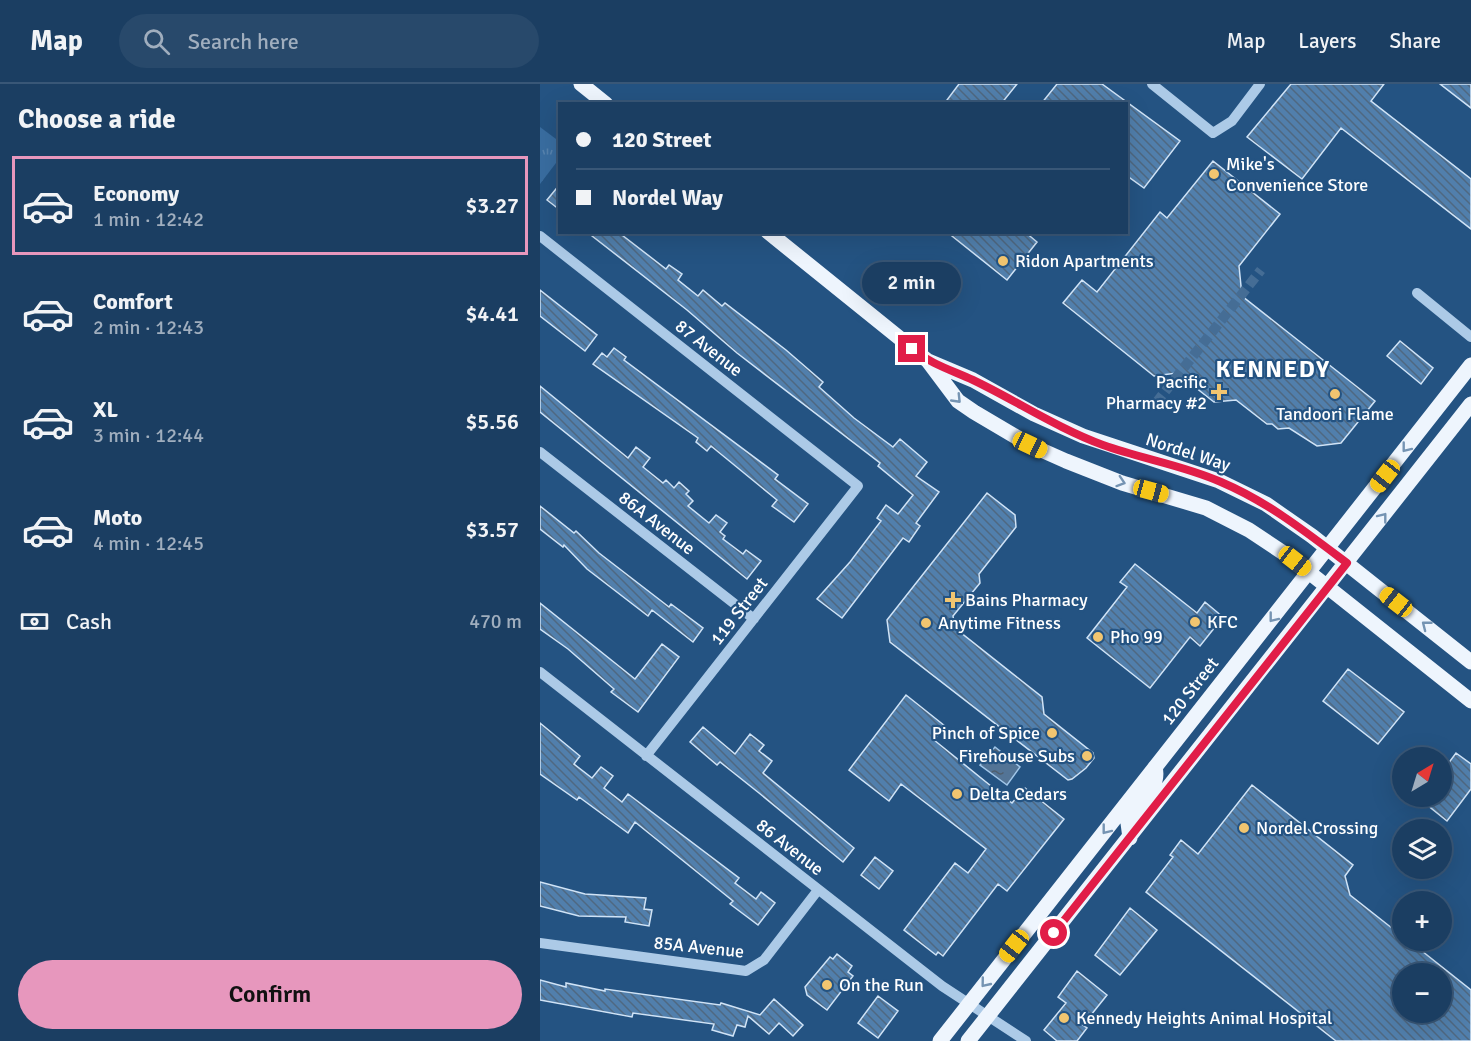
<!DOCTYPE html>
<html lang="en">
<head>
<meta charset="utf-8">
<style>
	body { margin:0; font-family:Signika,sans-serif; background:#28496b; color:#f1f3f6; height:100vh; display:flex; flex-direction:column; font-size:22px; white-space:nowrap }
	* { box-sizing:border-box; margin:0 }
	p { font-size:20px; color:#a0aebe }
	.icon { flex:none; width:33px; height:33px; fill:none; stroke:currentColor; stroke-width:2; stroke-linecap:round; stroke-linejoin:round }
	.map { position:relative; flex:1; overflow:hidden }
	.sheet { display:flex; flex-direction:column; background:#1b3e62; width:540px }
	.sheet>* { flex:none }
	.guide { position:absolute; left:18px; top:18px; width:570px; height:132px; border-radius:0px; box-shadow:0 6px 24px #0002,0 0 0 2px #395777; display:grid; align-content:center; height:132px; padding:0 18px; background:#1b3e62 }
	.needle { width:39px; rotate:38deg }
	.fabs { position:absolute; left:852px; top:663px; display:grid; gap:12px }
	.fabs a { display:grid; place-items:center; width:60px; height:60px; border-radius:50%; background:#1b3e62; box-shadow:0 6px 24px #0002,0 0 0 2px #395777; font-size:30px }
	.end { position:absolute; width:27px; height:27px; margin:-14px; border:8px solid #e11d48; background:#fff; box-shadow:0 0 0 3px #fff }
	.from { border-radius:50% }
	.bubble { position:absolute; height:42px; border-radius:21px; background:#1b3e62; box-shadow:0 6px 24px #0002,0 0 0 2px #395777; font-size:20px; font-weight:600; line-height:42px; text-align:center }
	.car { position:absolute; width:18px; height:36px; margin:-18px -9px; border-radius:8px; box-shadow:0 0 4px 2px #0007; background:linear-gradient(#f5c518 24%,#345 0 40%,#f5c518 0 76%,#345 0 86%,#f5c518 0) }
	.guide b { display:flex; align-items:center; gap:21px; height:57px; font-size:22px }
	.guide b+b { border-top:2px solid #395777 }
	.guide i { width:15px; height:15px; background:#f1f3f6 }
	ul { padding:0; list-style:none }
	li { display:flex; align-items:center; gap:18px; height:99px; margin:0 12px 9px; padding:0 6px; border:3px solid transparent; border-radius:0px }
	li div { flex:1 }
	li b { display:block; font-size:22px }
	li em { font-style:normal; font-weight:600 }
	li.on { border-color:#e797bd }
	li>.icon { width:54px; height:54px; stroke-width:1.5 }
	h2 { padding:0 18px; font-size:27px; line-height:72px }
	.pay { display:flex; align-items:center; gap:15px; height:66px; padding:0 18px; font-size:22px }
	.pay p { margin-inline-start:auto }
	.action { display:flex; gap:12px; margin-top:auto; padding:12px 18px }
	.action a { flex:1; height:69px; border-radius:36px; background:#e797bd; color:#111; font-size:24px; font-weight:600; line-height:69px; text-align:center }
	header { display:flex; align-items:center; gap:36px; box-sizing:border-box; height:84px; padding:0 30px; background:#1b3e62; border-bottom:2px solid #395777 }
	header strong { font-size:28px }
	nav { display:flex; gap:33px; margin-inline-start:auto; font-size:21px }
	.search { width:420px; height:54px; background:#28496b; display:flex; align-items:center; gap:15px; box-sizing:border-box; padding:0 21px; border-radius:33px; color:#a0aebe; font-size:22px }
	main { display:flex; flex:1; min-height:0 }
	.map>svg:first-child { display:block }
	.park { fill:url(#park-tufts) }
	.water { fill:url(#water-ripples); stroke:#a1c6e8; stroke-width:1.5 }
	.building { fill:url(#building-back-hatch); stroke:#d0e3f6; stroke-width:1.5; fill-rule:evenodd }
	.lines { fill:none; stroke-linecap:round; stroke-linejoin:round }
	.minor-tunnel { stroke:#456d95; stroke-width:10; stroke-dasharray:10 5; stroke-linecap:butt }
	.minor { stroke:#accae7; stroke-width:10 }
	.major { stroke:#eef5fd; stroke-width:15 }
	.oneway { stroke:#7594b3 }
	.route { stroke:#e11d48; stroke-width:8 }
	.poi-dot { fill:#f1c570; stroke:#245382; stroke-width:2 }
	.labels { text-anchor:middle; stroke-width:4.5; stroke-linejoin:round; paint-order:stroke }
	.poi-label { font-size:18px; fill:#fff; stroke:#245382; text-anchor:start }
	.street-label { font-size:18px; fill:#fff; stroke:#245382 }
	.district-label { font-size:24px; font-weight:bold; letter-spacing:1.5px; fill:#fff; stroke:#245382 }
</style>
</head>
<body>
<header>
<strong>Map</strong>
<div class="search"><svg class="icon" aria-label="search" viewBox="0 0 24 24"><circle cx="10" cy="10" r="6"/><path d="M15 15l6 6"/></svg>Search here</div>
<nav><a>Map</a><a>Layers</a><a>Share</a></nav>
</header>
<main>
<section class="sheet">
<h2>Choose a ride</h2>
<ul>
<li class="on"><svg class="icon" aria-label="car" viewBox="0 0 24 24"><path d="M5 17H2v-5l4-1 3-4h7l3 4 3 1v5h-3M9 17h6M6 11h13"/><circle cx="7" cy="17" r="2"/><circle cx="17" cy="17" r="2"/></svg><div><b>Economy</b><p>1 min · 12:42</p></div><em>$3.27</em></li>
<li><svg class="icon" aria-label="car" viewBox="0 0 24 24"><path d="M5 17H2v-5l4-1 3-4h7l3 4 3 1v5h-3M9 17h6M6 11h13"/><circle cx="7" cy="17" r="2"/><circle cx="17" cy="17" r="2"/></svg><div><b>Comfort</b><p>2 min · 12:43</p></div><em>$4.41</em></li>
<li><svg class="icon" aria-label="car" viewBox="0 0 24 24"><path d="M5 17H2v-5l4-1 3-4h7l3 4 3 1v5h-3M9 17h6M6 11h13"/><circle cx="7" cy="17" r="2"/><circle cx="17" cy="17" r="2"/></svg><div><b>XL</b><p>3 min · 12:44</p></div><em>$5.56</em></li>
<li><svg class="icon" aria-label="car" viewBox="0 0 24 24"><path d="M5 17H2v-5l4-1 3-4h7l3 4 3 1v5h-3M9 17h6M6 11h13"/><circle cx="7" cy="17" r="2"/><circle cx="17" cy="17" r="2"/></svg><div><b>Moto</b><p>4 min · 12:45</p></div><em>$3.57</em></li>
</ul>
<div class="pay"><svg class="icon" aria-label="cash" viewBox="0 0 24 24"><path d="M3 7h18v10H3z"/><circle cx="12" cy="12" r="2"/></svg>Cash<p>470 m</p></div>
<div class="action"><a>Confirm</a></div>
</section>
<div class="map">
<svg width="931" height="957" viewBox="0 0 931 957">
	<defs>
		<pattern id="park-tufts" width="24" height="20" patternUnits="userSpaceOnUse" patternTransform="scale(1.5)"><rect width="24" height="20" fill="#396da0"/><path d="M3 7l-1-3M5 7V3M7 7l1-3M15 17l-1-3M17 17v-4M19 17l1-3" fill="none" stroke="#5783ae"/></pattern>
		<pattern id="water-ripples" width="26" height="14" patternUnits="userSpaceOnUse" patternTransform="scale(1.5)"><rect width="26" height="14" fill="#537496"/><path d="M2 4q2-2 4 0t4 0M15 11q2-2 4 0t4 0" fill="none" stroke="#4f5e6d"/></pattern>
		<pattern id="building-back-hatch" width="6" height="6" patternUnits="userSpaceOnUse" patternTransform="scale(1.5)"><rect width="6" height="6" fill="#517fac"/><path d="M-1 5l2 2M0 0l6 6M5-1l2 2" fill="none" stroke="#4f6881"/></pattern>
	</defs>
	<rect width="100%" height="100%" fill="#245382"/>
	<path class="park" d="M0,43L20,58L19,75L0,100Z"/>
	<path class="water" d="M455,663L480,683L467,701L440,681Z"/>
	<path class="building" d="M419,0H477L461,20H404Z
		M517,0H562L640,57L604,104L586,91V20H501Z
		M751,0H844L831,17L931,95V145L801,44L762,95L707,53Z
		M900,0H931V24Z
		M673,77L740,130L699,182L702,212L835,317L801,359L777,362L749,344L738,345L732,340H727L696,316L674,318L637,289L614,292L523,219L542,196L557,208L620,128L627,134Z
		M20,100V126L7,116Z
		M47,148H78L126,185L129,181L142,190L138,196L158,212L163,206L182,222L185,219L246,266L283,298L279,303L314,334L353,363L360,355L387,378L376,392L399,408L376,439L380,442L369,458L363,454L302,534L277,515L310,478L341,437L337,434L346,421L358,430L373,411L338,382L340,379L197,269L147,226Z
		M407,148H485L497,158L467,196Z
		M0,206L57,251L45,267L0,232Z
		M860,257L893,284L881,300L847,272Z
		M74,264L86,273L84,276L238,391L235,395L268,420L254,438L232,422L237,416L171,362L167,367L156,358L158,354L53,280L62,269L67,273Z
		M0,302L88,374L96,363L110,374L103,383L123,399L126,396L134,404L139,398L149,407L146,410L153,417L148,422L169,439L176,431L187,439L180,448L185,452L183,455L203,470L206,466L221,477L207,495L0,328Z
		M447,409L475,431L476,443L439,490L440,499L413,532L415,544L502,613L504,630L553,669L554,674L546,684L532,695L528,696L350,558L347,536Z
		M0,422L34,449L36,447L59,469L129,523L131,520L163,544L153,558L112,526L108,532L47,485L24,461L23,463L0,445Z
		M595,480L657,529L665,518L683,533L660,562L650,553L610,604L547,554L587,503L580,498Z
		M0,519L95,595L122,560L139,573L98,628L71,608L74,605L28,565L0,545Z
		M808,585L864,628L838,660L783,617Z
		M366,611L405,642L394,656L472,719L485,704L524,735L467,807L458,800L403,872L398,868L396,871L364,846L415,779L428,789L446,765L361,700L349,717L309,686Z
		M0,639L40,672L34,680L52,694L61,683L73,692L64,704L82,718L88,710L199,794L195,799L216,815L221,808L235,819L218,841L190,820L193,817L95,738L88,749L39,713L37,716L0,690Z
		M163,643L195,670L210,650L224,661L219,667L232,677L223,689L314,764L303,778L219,709L180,678L177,681L150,658Z
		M916,669L931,680V705L907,737L886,720L892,712H902V688Z
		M712,701L813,781L805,792L810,811L862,852V856H868L931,906V957H796L606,808L633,773L630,771L641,756L658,770ZM862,890H902V928H862Z
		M335,773L353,787L339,805L321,791Z
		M0,798L45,810L106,814L104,825L112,826L109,842L85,838L86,833L39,832L0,822Z
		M590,824L617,846L580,891L555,871Z
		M297,870L312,882L308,888L313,892L287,926L267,911L265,903L290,873L293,875Z
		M537,887L567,911L543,941L547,944L537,957H517L504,946L526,919L518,913Z
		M0,896L26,903V899L65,907V905L180,921L181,919L220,931L234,915L263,941L253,952L239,939L229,950L208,932L205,943L197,941L193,952L172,946L174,940L93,929L92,933L0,916Z
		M338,912L358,927L338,954L318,939Z"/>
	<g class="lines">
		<path class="minor-tunnel" d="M616,319L721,186"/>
		<path class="minor" d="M612,0L673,49L692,37L720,0
			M0,152L318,402L106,672
			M877,209L931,253
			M0,368L214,535
			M0,588L402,902L486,957
			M0,859L206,887L224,876L278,806"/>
		<path class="major" d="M41,0L66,20
			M228,148L388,277L418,317L434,328L490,361L526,377L582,399L666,424L709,446L751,474L931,617
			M388,277L433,296L494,330L543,352L679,397L726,420L772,452L931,578
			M590,754L588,739C596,720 621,705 615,683
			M400,957L931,281
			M428,957L931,320"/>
	</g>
	<defs><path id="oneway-chevron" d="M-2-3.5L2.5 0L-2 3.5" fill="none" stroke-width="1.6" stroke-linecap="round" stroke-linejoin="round" transform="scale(1.5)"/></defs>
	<g class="oneway">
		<use href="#oneway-chevron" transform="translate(417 315) rotate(46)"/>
		<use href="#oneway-chevron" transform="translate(866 364) rotate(128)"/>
		<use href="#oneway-chevron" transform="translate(581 398) rotate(18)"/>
		<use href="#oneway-chevron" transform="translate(843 433) rotate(-52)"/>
		<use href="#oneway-chevron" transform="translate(733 534) rotate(128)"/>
		<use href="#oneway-chevron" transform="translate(886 541) rotate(-142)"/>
		<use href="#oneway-chevron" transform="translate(566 746) rotate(128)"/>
		<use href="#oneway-chevron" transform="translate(445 899) rotate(129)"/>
	</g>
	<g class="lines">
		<path class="route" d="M372,265C391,280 411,286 433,296C477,317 517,344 563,361C602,375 643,381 681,398C728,418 766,448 807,479L514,849"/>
	</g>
	<g class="poi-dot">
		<circle cx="674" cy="90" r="6"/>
		<circle cx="463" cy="177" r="6"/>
		<path d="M676 299h6v6h6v6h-6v6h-6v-6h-6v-6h6z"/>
		<circle cx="795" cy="310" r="6"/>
		<path d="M410 507h6v6h6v6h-6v6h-6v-6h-6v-6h6z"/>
		<circle cx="655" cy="538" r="6"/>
		<circle cx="386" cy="539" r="6"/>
		<circle cx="558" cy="553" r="6"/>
		<circle cx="512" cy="649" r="6"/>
		<circle cx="547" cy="672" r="6"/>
		<circle cx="417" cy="710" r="6"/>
		<circle cx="704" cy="744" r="6"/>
		<circle cx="287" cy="901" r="6"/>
		<circle cx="524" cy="934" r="6"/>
	</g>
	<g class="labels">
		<g class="poi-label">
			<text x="686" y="86">Mike's<tspan x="686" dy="21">Convenience Store</tspan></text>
			<text x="475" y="183">Ridon Apartments</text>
			<text x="667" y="304" text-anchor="end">Pacific<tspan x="667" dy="21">Pharmacy #2</tspan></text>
			<text x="795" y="336" text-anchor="middle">Tandoori Flame</text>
			<text x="425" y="522">Bains Pharmacy</text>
			<text x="667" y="544">KFC</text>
			<text x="398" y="545">Anytime Fitness</text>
			<text x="570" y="559">Pho 99</text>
			<text x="500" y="655" text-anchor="end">Pinch of Spice</text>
			<text x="535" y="678" text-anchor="end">Firehouse Subs</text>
			<text x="429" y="716">Delta Cedars</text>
			<text x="716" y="750">Nordel Crossing</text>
			<text x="299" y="907">On the Run</text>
			<text x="536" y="940">Kennedy Heights Animal Hospital</text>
		</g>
		<g class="street-label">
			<text transform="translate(169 264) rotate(38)" y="6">87 Avenue</text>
			<text transform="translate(648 368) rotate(18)" y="6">Nordel Way</text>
			<text transform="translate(117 439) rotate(38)" y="6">86A Avenue</text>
			<text transform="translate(199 527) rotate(-52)" y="6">119 Street</text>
			<text transform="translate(650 607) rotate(-52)" y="6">120 Street</text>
			<text transform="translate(250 763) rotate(38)" y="6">86 Avenue</text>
			<text transform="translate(159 863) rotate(6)" y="6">85A Avenue</text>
		</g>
		<g class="district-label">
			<text x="733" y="293">KENNEDY</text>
		</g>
	</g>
</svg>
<div class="fabs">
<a><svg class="needle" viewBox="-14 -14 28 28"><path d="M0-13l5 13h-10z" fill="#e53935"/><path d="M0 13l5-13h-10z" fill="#a0aebe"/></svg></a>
<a><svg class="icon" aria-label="layers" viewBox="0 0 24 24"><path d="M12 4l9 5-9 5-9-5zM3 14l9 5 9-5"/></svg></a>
<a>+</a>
<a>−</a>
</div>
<i class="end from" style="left:514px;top:849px"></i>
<i class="end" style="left:372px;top:265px"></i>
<div class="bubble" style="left:322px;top:178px;width:99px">2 min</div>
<i class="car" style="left:490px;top:361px;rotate:115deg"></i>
<i class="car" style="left:845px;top:392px;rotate:218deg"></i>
<i class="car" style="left:611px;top:407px;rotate:105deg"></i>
<i class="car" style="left:755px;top:477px;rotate:128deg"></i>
<i class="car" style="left:856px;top:518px;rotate:308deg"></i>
<i class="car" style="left:474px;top:862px;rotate:218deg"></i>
<div class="guide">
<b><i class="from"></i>120 Street</b>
<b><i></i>Nordel Way</b>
</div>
</div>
</main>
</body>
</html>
